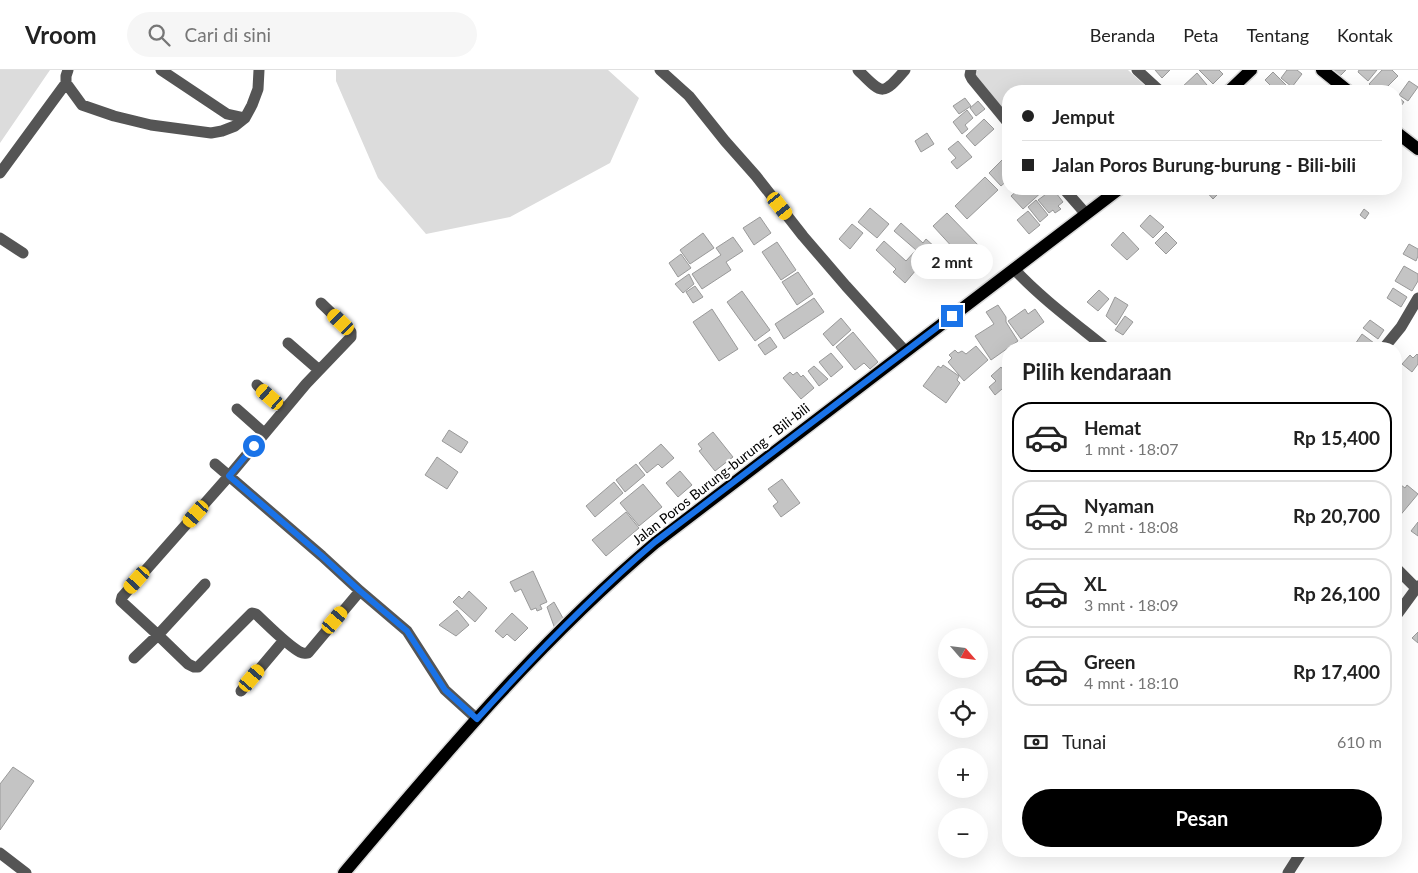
<!DOCTYPE html>
<html lang="id">
<head>
<meta charset="utf-8">
<style>
	body { margin:0; font-family:Lato,sans-serif; background:#f6f6f6; color:#222; height:100vh; display:flex; flex-direction:column; font-size:19px; white-space:nowrap }
	* { box-sizing:border-box; margin:0 }
	p { font-size:16px; color:#767676 }
	.icon { flex:none; width:28px; height:28px; fill:none; stroke:currentColor; stroke-width:2; stroke-linecap:round; stroke-linejoin:round }
	.map { position:relative; flex:1; overflow:hidden }
	.details { position:absolute; left:1002px; top:272px; width:400px; height:515px; display:flex; flex-direction:column; background:#fff; border-radius:20px; box-shadow:0 5px 20px #0002 }
	.details>* { flex:none }
	.top-card { position:absolute; left:1002px; top:15px; width:400px; height:110px; border-radius:20px; box-shadow:0 5px 20px #0002; display:grid; align-content:center; height:110px; padding:0 20px; background:#fff }
	.needle { width:32px; rotate:118deg }
	.fabs { position:absolute; left:938px; top:558px; display:grid; gap:10px }
	.fabs a { display:grid; place-items:center; width:50px; height:50px; border-radius:50%; background:#fff; box-shadow:0 5px 20px #0002; font-size:25px }
	.end { position:absolute; width:22px; height:22px; margin:-11px; border:6px solid #1a73e8; background:#fff; box-shadow:0 0 0 2px #fff }
	.from { border-radius:50% }
	.bubble { position:absolute; height:35px; border-radius:18px; background:#fff; box-shadow:0 5px 20px #0002; font-size:16px; font-weight:700; line-height:35px; text-align:center }
	.car { position:absolute; width:15px; height:30px; margin:-15px -8px; border-radius:6px; box-shadow:0 0 4px 1px #0007; background:linear-gradient(#f5c518 24%,#345 0 40%,#f5c518 0 76%,#345 0 86%,#f5c518 0) }
	.top-card b { display:flex; align-items:center; gap:18px; height:48px; font-size:19px }
	.top-card b+b { border-top:1px solid #e0e0e0 }
	.top-card i { width:12px; height:12px; background:#222 }
	ul { padding:0; list-style:none }
	li { display:flex; align-items:center; gap:15px; height:70px; margin:0 10px 8px; padding:0 10px; border:2px solid #e0e0e0; border-radius:20px }
	li div { flex:1 }
	li b { display:block; font-size:19px }
	li em { font-style:normal; font-weight:700 }
	li.active { border-color:#000 }
	li>.icon { width:45px; height:45px; stroke-width:1.5 }
	h2 { padding:0 20px; font-size:22px; line-height:60px }
	.pay { display:flex; align-items:center; gap:12px; height:55px; padding:0 20px; font-size:19px }
	.pay p { margin-inline-start:auto }
	.cta { display:flex; gap:10px; margin-top:auto; padding:10px 20px }
	.cta a { flex:1; height:58px; border-radius:30px; background:#000; color:#fff; font-size:20px; font-weight:700; line-height:58px; text-align:center }
	header { display:flex; align-items:center; gap:30px; box-sizing:border-box; height:70px; padding:0 25px; background:#fff; border-bottom:1px solid #e0e0e0 }
	header strong { font-size:24px }
	nav { display:flex; gap:28px; margin-inline-start:auto; font-size:18px }
	.search { width:350px; height:45px; background:#f6f6f6; display:flex; align-items:center; gap:12px; box-sizing:border-box; padding:0 18px; border-radius:28px; color:#767676; font-size:19px }
	.map>svg:first-child { display:block }
	.green { fill:#dcdcdc }
	.building { fill:#c4c4c4; stroke:#999 }
	.lines { fill:none; stroke-linecap:round; stroke-linejoin:round }
	.major-casing { stroke:#dbdbdb; stroke-width:15 }
	.minor { stroke:#555; stroke-width:11 }
	.major { stroke:#000; stroke-width:12 }
	.route { stroke:#1a73e8; stroke-width:6 }
	.labels { text-anchor:middle; stroke-width:4.5; stroke-linejoin:round; paint-order:stroke }
	.street-label { font-size:14px; fill:#000; stroke:#fff }
</style>
</head>
<body>
<header>
<strong>Vroom</strong>
<div class="search"><svg class="icon" aria-label="search" viewBox="0 0 24 24"><circle cx="10" cy="10" r="6"/><path d="M15 15l6 6"/></svg>Cari di sini</div>
<nav><a>Beranda</a><a>Peta</a><a>Tentang</a><a>Kontak</a></nav>
</header>
<div class="map">
<svg width="1418" height="803" viewBox="0 0 1418 803">
	<rect width="100%" height="100%" fill="#fff"/>
	<path class="green" d="M0,0H50L0,73Z
		M336,0H608L639,28L610,93L510,147L426,164L378,108L336,11Z
		M978,0H1128L1151,21H1009V44L972,6Z"/>
	<path class="building" d="M1155,0H1170L1162,8Z
		M1199,0H1219L1223,4L1213,14Z
		M1287,0H1297L1302,4L1292,17L1281,8Z
		M1333,0H1346L1340,6Z
		M1359,0H1377L1368,11L1358,2Z
		M1382,0H1392L1398,6L1383,21H1377L1369,14Z
		M1273,2L1292,21H1264L1270,15L1265,10Z
		M1197,3L1207,15L1200,21H1183L1181,18Z
		M1409,11L1418,17L1408,31L1399,25Z
		M1398,27L1404,32L1398,40L1396,38V29Z
		M965,28L971,36L959,44L953,36Z
		M978,31L985,39L976,46L970,38Z
		M967,40L973,48L965,55L968,59L962,64L953,52Z
		M984,49L994,59L975,76L966,66Z
		M927,63L934,74L921,82L915,71Z
		M958,71L972,87L957,99L951,92L956,88L948,79Z
		M1002,90L1007,95L1009,94V109L1001,116L989,103Z
		M985,107L998,120L967,149L955,136Z
		M1019,119H1045L1023,139L1011,126Z
		M1053,119L1063,132L1058,136L1061,139L1055,143L1053,140L1049,143L1038,130Z
		M1204,119H1220L1222,120L1213,129Z
		M1036,130L1048,145L1040,152L1028,137Z
		M870,138L889,154L877,168L858,152Z
		M1364,139L1369,143L1365,149L1360,145Z
		M1028,141L1040,155L1029,164L1017,150Z
		M947,143L981,178L966,192L933,156Z
		M1150,145L1164,157L1153,168L1140,156Z
		M760,147L771,163L754,175L743,158Z
		M901,153L923,173L926,169L936,178L923,193L928,197L921,205L916,200L905,213L893,202L896,199L876,180L884,171L906,191L916,180L894,161Z
		M852,154L863,163L850,179L839,169Z
		M1123,162L1139,179L1127,190L1111,175Z
		M1166,162L1177,173L1166,184L1155,173Z
		M703,163L714,178L690,194L680,180Z
		M733,167L743,181L726,192L731,200L702,219L692,204L721,185L716,178Z
		M777,172L796,200L781,210L762,182Z
		M1409,174L1418,179V186L1416,191L1403,184Z
		M982,180L991,190L977,203L968,193Z
		M681,184L691,198L678,207L669,193Z
		M1404,196L1418,204V211L1412,221L1395,211Z
		M798,202L813,224L797,235L782,212Z
		M689,204L694,214L683,223L675,214Z
		M695,216L703,227L693,233L686,222Z
		M1393,218L1407,227L1401,237L1387,228Z
		M1099,220L1109,229L1098,241L1087,232Z
		M742,221L770,260L755,271L727,232Z
		M1115,227L1128,235L1116,255L1106,246Z
		M814,228L824,242L784,269L775,254Z
		M998,235L1006,247V252L1018,271L991,290L975,266L994,254L986,242Z
		M712,239L738,279L719,291L693,252Z
		M1025,239L1028,244L1035,239L1044,252L1021,269L1008,251Z
		M1125,246L1133,252L1123,265L1115,260Z
		M841,248L851,260L833,276L823,264Z
		M1370,250L1384,260L1378,269L1363,258Z
		M853,262L878,292L870,299L864,293L855,300L836,277Z
		M1362,264L1374,273L1370,279H1356L1353,277Z
		M770,267L777,277L765,285L758,275Z
		M976,276L988,290L964,311L948,292L952,288L949,285L955,280L958,283L962,281L966,284Z
		M831,283L843,297L831,307L819,292Z
		M1417,284L1418,285V294L1412,302L1402,294L1410,285L1413,288Z
		M943,295L959,306L957,310L960,313L946,333L923,316L938,296L941,298Z
		M814,296L828,309L819,316L808,301Z
		M1001,297L1009,307V313L995,325L989,317L996,311L991,306Z
		M790,302L793,305L797,302L801,307L803,305L814,318L801,329L783,308Z
		M449,360L468,372L461,383L442,371Z
		M713,362L733,387L715,401L699,381L702,379L698,374Z
		M661,374L674,388L662,398L658,394L647,403L639,393Z
		M437,387L458,402L447,419L425,405Z
		M636,394L645,405L625,422L616,410Z
		M680,401L692,415L678,427L666,413Z
		M782,409L800,433L781,447L773,436L778,432L768,419Z
		M614,412L623,423L595,447L586,436Z
		M643,414L662,437L639,456L620,433Z
		M1401,415L1405,418L1407,415L1418,424L1398,448L1396,447V421Z
		M626,442L639,458L606,486L592,470Z
		M1418,452V466L1411,461Z
		M533,501L547,532L540,535L542,539L537,541L536,538L531,540L521,519L515,522L510,512Z
		M469,521L487,538L475,552L453,532L459,526L462,529Z
		M554,532L564,550L555,559L547,537Z
		M457,540L469,555L456,566L439,555Z
		M512,543L528,558L515,571L507,564L503,568L495,561Z
		M1418,562V573L1412,568Z
		M13,697L34,711L0,760V714Z"/>
	<g class="lines">
		<g class="major-casing">
			<path id="major" d="M1322,0L1348,21
				M1229,21L1251,0
				M1396,62L1418,79
				M344,803C442,687 539,571 655,473L1119,119"/>
		</g>
		<path class="minor" d="M68,0L66,6V13L82,35L114,46L151,55L211,63L222,61L235,56L245,48L252,35L258,19L259,0
			M161,0L227,44L245,48
			M660,0L689,26L725,71L756,106L803,166L846,216L905,281
			M858,0C882,24 882,27 905,0
			M971,0L970,5L972,9L1009,54
			M1137,0L1160,21
			M0,103L66,13
			M1064,119L1086,144
			M0,168L23,183
			M1014,199C1042,229 1075,253 1107,279
			M288,273L319,300
			M1383,279L1401,257L1418,228
			M257,315L284,339
			M237,339L264,363
			M215,394L229,406L306,314L351,267V262L321,233
			M1396,498L1418,520
			M205,514L158,565L121,531L122,527L229,406L322,486L360,521L407,561L445,620L477,649
			M1396,546L1418,516
			M134,588L158,565L188,594L194,597H198L252,543L256,544C268,555 286,574 300,582C304,584 304,583 308,583L360,521
			M241,621L284,570
			M0,783L26,803
			M1288,803L1302,781"/>
		<use href="#major" class="major"/>
	</g>
	<g class="lines">
		<path class="route" d="M254,376L229,406L322,486L360,521L407,561L445,620L477,649C533,587 591,527 655,472L952,246"/>
	</g>
	<g class="labels">
		<g class="street-label">
			<text transform="translate(721 404) rotate(-38)" y="5">Jalan Poros Burung-burung - Bili-bili</text>
		</g>
	</g>
</svg>
<div class="fabs">
<a><svg class="needle" viewBox="-14 -14 28 28"><path d="M0-13l5 13h-10z" fill="#e53935"/><path d="M0 13l5-13h-10z" fill="#767676"/></svg></a>
<a><svg class="icon" aria-label="locate" viewBox="0 0 24 24"><circle cx="12" cy="12" r="6"/><path d="M12 2v4M12 18v4M2 12h4M18 12h4"/></svg></a>
<a>+</a>
<a>−</a>
</div>
<i class="end from" style="left:254px;top:376px"></i>
<i class="end" style="left:952px;top:246px"></i>
<div class="bubble" style="left:911px;top:174px;width:82px">2 mnt</div>
<i class="car" style="left:780px;top:136px;rotate:142deg"></i>
<i class="car" style="left:341px;top:252px;rotate:314deg"></i>
<i class="car" style="left:270px;top:327px;rotate:311deg"></i>
<i class="car" style="left:196px;top:444px;rotate:221deg"></i>
<i class="car" style="left:137px;top:510px;rotate:222deg"></i>
<i class="car" style="left:335px;top:550px;rotate:40deg"></i>
<i class="car" style="left:252px;top:608px;rotate:40deg"></i>
<div class="top-card">
<b><i class="from"></i>Jemput</b>
<b><i></i>Jalan Poros Burung-burung - Bili-bili</b>
</div>
<section class="details">
<h2>Pilih kendaraan</h2>
<ul>
<li class="active"><svg class="icon" aria-label="car" viewBox="0 0 24 24"><path d="M5 17H2v-5l4-1 3-4h7l3 4 3 1v5h-3M9 17h6M6 11h13"/><circle cx="7" cy="17" r="2"/><circle cx="17" cy="17" r="2"/></svg><div><b>Hemat</b><p>1 mnt · 18:07</p></div><em>Rp 15,400</em></li>
<li><svg class="icon" aria-label="car" viewBox="0 0 24 24"><path d="M5 17H2v-5l4-1 3-4h7l3 4 3 1v5h-3M9 17h6M6 11h13"/><circle cx="7" cy="17" r="2"/><circle cx="17" cy="17" r="2"/></svg><div><b>Nyaman</b><p>2 mnt · 18:08</p></div><em>Rp 20,700</em></li>
<li><svg class="icon" aria-label="car" viewBox="0 0 24 24"><path d="M5 17H2v-5l4-1 3-4h7l3 4 3 1v5h-3M9 17h6M6 11h13"/><circle cx="7" cy="17" r="2"/><circle cx="17" cy="17" r="2"/></svg><div><b>XL</b><p>3 mnt · 18:09</p></div><em>Rp 26,100</em></li>
<li><svg class="icon" aria-label="car" viewBox="0 0 24 24"><path d="M5 17H2v-5l4-1 3-4h7l3 4 3 1v5h-3M9 17h6M6 11h13"/><circle cx="7" cy="17" r="2"/><circle cx="17" cy="17" r="2"/></svg><div><b>Green</b><p>4 mnt · 18:10</p></div><em>Rp 17,400</em></li>
</ul>
<div class="pay"><svg class="icon" aria-label="cash" viewBox="0 0 24 24"><path d="M3 7h18v10H3z"/><circle cx="12" cy="12" r="2"/></svg>Tunai<p>610 m</p></div>
<div class="cta"><a>Pesan</a></div>
</section>
</div>
</body>
</html>
